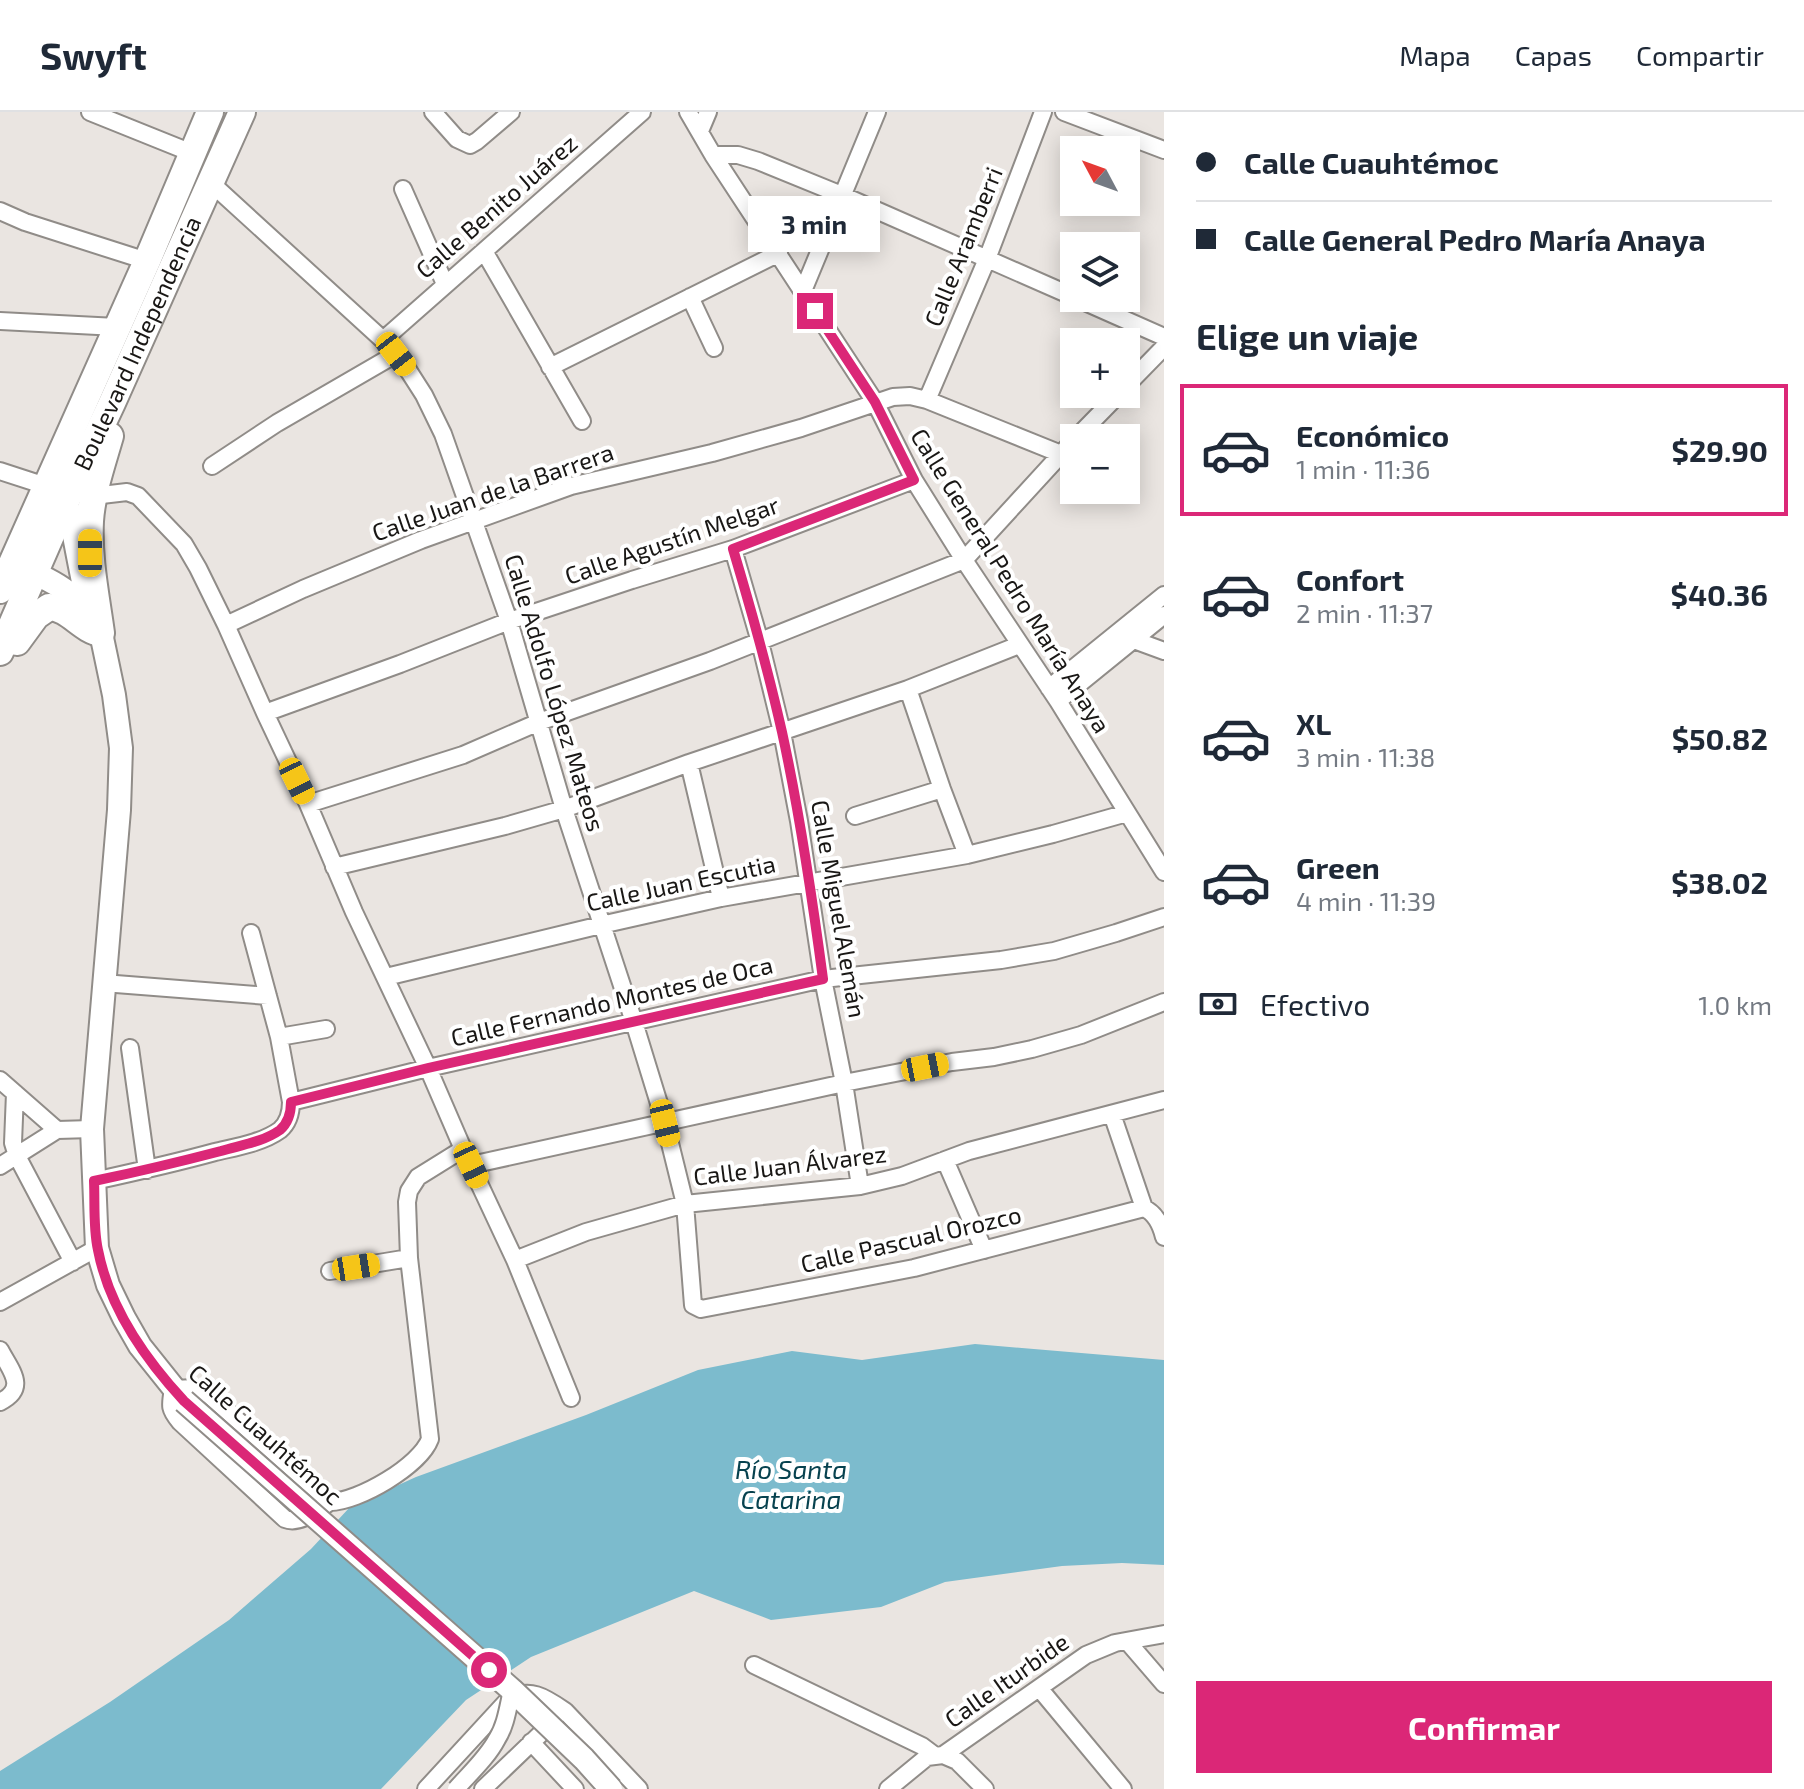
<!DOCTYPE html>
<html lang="es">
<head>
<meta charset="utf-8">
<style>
	body { margin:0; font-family:"Exo 2",sans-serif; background:#f2f2f3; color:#1f2937; height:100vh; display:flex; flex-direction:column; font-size:30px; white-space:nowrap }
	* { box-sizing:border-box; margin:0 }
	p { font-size:26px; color:#747a83 }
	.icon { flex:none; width:44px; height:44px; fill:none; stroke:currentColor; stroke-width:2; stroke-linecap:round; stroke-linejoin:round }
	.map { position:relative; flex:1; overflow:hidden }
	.details { display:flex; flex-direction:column; background:#fff; width:640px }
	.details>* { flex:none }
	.top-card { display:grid; align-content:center; height:176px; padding:0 32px; background:#fff }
	.needle { width:52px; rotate:311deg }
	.controls { position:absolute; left:1060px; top:24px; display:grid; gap:16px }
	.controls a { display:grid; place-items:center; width:80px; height:80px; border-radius:0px; background:#fff; box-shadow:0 4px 20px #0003; font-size:40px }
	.end { position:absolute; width:36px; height:36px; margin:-18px; border:10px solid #db2777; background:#fff; box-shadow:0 0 0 4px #fff }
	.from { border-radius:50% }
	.bubble { position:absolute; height:56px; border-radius:0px; background:#fff; box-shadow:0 4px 20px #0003; font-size:26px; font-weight:700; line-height:56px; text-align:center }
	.car { position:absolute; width:24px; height:48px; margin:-24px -12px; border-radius:10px; box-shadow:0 0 6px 2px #0007; background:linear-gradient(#f5c518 24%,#345 0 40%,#f5c518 0 76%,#345 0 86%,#f5c518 0) }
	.top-card b { display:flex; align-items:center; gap:28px; height:76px; font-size:30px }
	.top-card b+b { border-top:2px solid #e0e1e3 }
	.top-card i { width:20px; height:20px; background:#1f2937 }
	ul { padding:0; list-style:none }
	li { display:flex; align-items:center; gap:24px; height:132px; margin:0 16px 12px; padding:0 16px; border:4px solid transparent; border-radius:0px }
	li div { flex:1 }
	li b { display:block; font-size:30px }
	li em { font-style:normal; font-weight:700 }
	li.current { border-color:#db2777 }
	li>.icon { width:72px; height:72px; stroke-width:1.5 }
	h2 { padding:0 32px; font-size:36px; line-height:96px }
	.pay { display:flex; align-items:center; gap:20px; height:88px; padding:0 32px; font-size:30px }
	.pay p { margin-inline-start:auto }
	.button { display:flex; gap:16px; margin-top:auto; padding:16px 32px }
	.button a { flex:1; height:92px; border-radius:0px; background:#db2777; color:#fff; font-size:32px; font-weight:700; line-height:92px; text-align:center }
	header { display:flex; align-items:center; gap:48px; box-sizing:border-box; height:112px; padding:0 40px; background:#fff; border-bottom:2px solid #e0e1e3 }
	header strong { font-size:38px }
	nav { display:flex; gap:44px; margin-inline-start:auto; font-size:28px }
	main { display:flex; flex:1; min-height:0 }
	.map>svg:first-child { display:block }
	.water { fill:#7cbbcd }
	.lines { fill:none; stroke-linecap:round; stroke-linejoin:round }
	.minor-casing { stroke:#908c88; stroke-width:20 }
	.tertiary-casing { stroke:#908c88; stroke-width:26 }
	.primary-casing { stroke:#908c88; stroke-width:30 }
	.minor { stroke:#fff; stroke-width:16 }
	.tertiary { stroke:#fff; stroke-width:22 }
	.primary { stroke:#fff; stroke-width:26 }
	.minor-bridge-casing { stroke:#908c88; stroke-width:20; stroke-linecap:butt }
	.tertiary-bridge-casing { stroke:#908c88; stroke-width:26; stroke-linecap:butt }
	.minor-bridge { stroke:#fff; stroke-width:16 }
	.tertiary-bridge { stroke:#fff; stroke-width:22 }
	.route { stroke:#db2777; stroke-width:10 }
	.labels { text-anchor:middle; stroke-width:8; stroke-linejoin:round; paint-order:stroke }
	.street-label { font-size:24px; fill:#191715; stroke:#fff }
	.water-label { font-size:26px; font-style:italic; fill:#07424f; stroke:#fff }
</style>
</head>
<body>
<header>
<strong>Swyft</strong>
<nav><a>Mapa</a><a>Capas</a><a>Compartir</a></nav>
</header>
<main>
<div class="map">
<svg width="1164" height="1677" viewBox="0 0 1164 1677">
	<rect width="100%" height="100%" fill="#eae5e1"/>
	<path class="water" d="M975,1232L1164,1248V1453L1122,1451L1062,1454L945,1470L881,1495L771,1508L694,1479L531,1545L466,1588L381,1677H0V1659L110,1590L229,1508L311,1437L350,1395L416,1365L586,1303L698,1258L792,1239L862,1248Z"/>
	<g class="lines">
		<g class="minor-casing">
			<path id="minor" d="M90,0L192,41
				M433,0L457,27L470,33L477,29L511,0
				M688,0L713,43L875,290L914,368L964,448L1058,589L1164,760
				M1064,0L1164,38
				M700,19L708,0
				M713,43H738L758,49L844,84L1074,185
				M211,71L383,228L408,258L424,283L443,322L509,509L564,697L634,910L665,1011L685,1092L693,1193L701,1197L914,1156L1144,1096
				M403,77L445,172
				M0,99L25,110L147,149
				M484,139L582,309
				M803,179L877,0
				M690,185L714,236
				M1076,186L1164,225
				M0,209L117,215
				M383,228L642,0
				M550,255L779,141
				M1126,274L1164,235
				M927,288L987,147L1043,0
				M1076,326L1119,282
				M212,354L277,311L396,242
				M0,359L46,374
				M93,384L127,380L138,384L184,432L198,456L226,513L265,601L308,692L354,800L428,956L463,1037L515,1148L571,1286
				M733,437L760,530L782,620L799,709L823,867L844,971L860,1074
				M226,513L303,477L421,428L571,374L712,341L801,316L893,285L910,284L927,288L1061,342
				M1134,528L1164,539
				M1049,576L1164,483
				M908,577L942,677L967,743
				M1058,589L1164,503
				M265,601L400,552L509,509L632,468L733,437L914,368
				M689,651L721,786
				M308,692L463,643L539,610L710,549L964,448L1074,328
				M855,704L942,677
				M334,755L505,714L564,697L689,651L908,577L1019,533
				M251,821L279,925L291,990
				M386,865L601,813L721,786L967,743L1053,722L1127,701
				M103,871L268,884
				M279,925L326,917
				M130,936L147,1058
				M0,968L57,1018
				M15,981L13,1031L17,1044L73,1150
				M1112,1002L1144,1096C1155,1101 1161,1113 1164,1125
				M945,1048L984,1138
				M471,1053L844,971L952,950L994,945L1032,937L1081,923L1164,890
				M0,1054L57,1018L92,1017
				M94,1069C135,1060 175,1051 215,1040C236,1035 262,1031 280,1018C288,1011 291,1001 291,990L428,956L823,867L1001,848L1054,839L1116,821L1164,805
				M515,1148L586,1120L685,1092L860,1074L902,1064L969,1039L1164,988
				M330,1159L409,1146
				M0,1190L97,1136
				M0,1238C11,1259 28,1276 0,1290
				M330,1390C317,1398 300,1413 285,1407L180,1310C169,1297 170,1294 173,1277L195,1276L209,1283L330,1390C358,1390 420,1354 430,1327L409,1146L407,1090L409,1079L418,1065L463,1037
				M1127,1529L1164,1572
				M754,1553L922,1634L934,1643
				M1039,1576L1123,1677
				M531,1630L575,1677
				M943,1643L957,1649L985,1677
				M426,1677L508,1588C529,1574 546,1586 565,1599L639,1677
				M483,1677L555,1608
				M888,1677L927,1645L943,1643L1086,1543L1115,1531L1164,1522"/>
		</g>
		<g class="tertiary-casing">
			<path id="tertiary" d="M60,381L69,398L84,475
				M21,455C63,474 75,480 100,520
				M96,507L101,521L114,583L121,636L119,698L92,1017L97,1136L108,1173L124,1206L140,1234L184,1289"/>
		</g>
		<g class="primary-casing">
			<g id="primary">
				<path d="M0,478L147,149L210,0"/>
				<path d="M17,530L36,504L49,495C70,496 81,518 101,521C96,484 88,447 90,409C92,380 102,352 110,324"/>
				<path id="s1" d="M0,540L66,389L112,291L242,0"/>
			</g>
		</g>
		<use href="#minor" class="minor"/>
		<use href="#tertiary" class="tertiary"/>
		<use href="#primary" class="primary"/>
		<g class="minor-bridge-casing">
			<path id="minor-bridge" d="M456,1677C470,1661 487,1646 497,1627C506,1613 508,1595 512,1578"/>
		</g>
		<g class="tertiary-bridge-casing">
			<path id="tertiary-bridge" d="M184,1289L512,1578L584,1647L611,1677"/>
		</g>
		<use href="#minor-bridge" class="minor-bridge"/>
		<use href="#tertiary-bridge" class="tertiary-bridge"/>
	</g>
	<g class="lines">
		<path class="route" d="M489,1558L184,1289C145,1247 109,1195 98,1138C93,1116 95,1091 94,1069C137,1060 179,1050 221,1039C241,1033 263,1030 280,1018C288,1011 291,1001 291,990L428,956L823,867C812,784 800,702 782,620C768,558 751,497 733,437L914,368L875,290L815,199"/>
	</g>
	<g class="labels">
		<g class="street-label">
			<text transform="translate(497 95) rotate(-41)" y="8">Calle Benito Juárez</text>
			<text transform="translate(964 135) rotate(-68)" y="8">Calle Aramberri</text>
			<text dy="8" stroke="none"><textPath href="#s1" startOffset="338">Boulevard Independencia</textPath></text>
			<text transform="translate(493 381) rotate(-19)" y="8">Calle Juan de la Barrera</text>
			<text transform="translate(672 429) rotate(-19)" y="8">Calle Agustín Melgar</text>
			<text transform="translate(1010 469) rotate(58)" y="8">Calle General Pedro María Anaya</text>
			<text transform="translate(554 581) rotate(73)" y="8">Calle Adolfo López Mateos</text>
			<text transform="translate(681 772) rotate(-12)" y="8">Calle Juan Escutia</text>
			<text transform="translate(838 797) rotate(80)" y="8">Calle Miguel Alemán</text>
			<text transform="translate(612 890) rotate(-13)" y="8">Calle Fernando Montes de Oca</text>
			<text transform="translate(790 1054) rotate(-7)" y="8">Calle Juan Álvarez</text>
			<text transform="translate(911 1128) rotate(-13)" y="8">Calle Pascual Orozco</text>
			<text transform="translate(265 1323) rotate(42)" y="8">Calle Cuauhtémoc</text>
			<text transform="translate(1007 1569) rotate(-35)" y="8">Calle Iturbide</text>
		</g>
		<g class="water-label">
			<text x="791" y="1367">Río Santa<tspan x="791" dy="30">Catarina</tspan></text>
		</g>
	</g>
</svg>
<div class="controls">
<a><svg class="needle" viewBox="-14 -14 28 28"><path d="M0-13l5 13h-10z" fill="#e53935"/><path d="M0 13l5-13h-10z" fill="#747a83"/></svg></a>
<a><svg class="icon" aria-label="layers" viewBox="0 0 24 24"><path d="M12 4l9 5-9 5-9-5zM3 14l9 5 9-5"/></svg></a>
<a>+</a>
<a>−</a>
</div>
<i class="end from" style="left:489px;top:1558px"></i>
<i class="end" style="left:815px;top:199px"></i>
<div class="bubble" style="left:748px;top:84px;width:132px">3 min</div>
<i class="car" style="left:396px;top:242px;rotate:142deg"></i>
<i class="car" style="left:90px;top:441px;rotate:0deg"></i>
<i class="car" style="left:297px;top:669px;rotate:154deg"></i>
<i class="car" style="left:925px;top:955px;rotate:79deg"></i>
<i class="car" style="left:665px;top:1011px;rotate:166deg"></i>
<i class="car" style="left:471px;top:1053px;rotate:155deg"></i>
<i class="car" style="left:356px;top:1155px;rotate:81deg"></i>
</div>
<section class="details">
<div class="top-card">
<b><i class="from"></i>Calle Cuauhtémoc</b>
<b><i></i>Calle General Pedro María Anaya</b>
</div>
<h2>Elige un viaje</h2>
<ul>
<li class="current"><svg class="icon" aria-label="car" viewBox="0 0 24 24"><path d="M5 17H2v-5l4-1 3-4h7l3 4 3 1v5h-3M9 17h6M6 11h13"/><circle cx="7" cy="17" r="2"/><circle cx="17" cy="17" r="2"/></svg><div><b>Económico</b><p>1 min · 11:36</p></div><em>$29.90</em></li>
<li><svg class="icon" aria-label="car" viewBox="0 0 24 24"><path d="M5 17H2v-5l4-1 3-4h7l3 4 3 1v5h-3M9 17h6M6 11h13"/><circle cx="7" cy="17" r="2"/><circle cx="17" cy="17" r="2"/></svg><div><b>Confort</b><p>2 min · 11:37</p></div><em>$40.36</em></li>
<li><svg class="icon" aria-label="car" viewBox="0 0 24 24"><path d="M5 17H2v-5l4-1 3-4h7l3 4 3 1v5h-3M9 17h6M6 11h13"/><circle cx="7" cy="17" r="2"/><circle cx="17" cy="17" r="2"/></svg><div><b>XL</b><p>3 min · 11:38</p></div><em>$50.82</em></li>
<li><svg class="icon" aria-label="car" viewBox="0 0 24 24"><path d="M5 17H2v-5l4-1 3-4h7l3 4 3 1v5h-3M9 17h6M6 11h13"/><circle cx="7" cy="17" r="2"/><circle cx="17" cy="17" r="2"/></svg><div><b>Green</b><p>4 min · 11:39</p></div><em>$38.02</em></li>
</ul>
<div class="pay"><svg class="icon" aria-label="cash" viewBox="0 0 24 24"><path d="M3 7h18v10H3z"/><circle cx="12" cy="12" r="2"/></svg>Efectivo<p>1.0 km</p></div>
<div class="button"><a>Confirmar</a></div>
</section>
</main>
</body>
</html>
